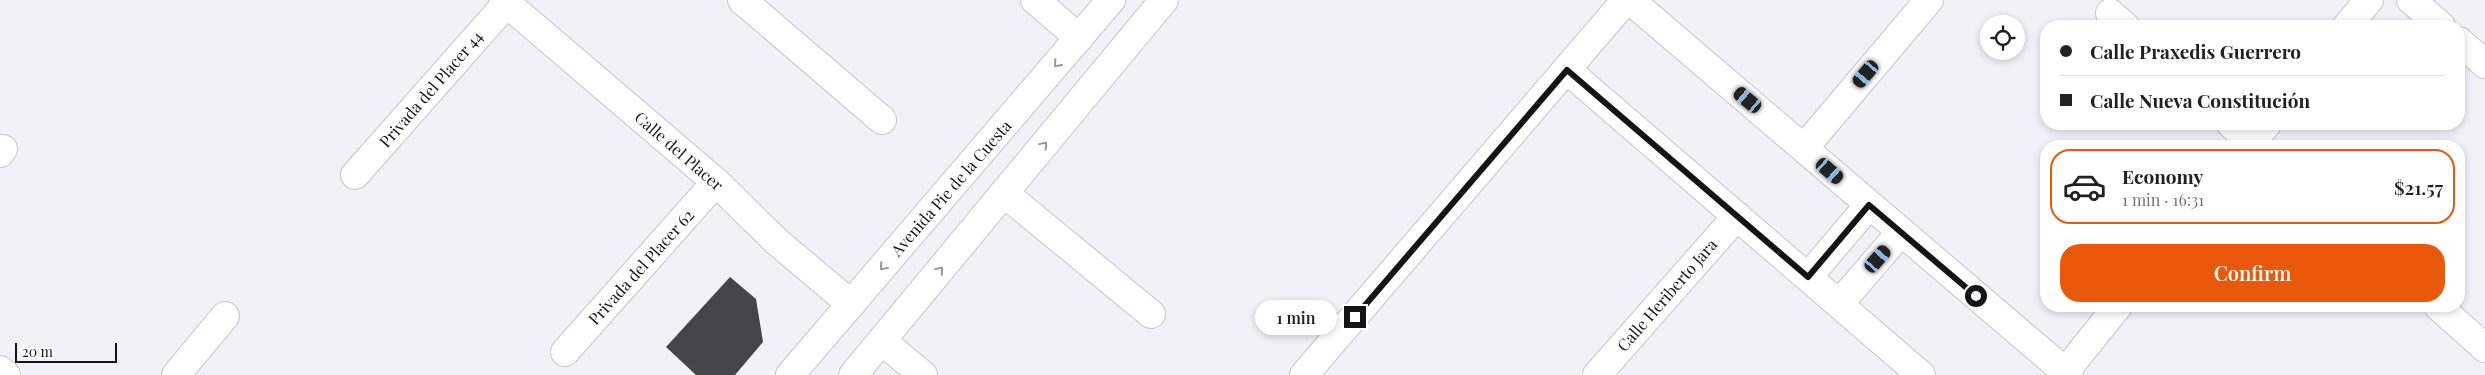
<!DOCTYPE html>
<html lang="en">
<head>
<meta charset="utf-8">
<style>
	body { margin:0; font-family:"Playfair Display",serif; background:#f6f6f6; color:#202124; height:100vh; display:flex; flex-direction:column; font-size:19px; white-space:nowrap }
	* { box-sizing:border-box; margin:0 }
	p { font-size:16px; color:#757577 }
	.icon { flex:none; width:28px; height:28px; fill:none; stroke:currentColor; stroke-width:2; stroke-linecap:round; stroke-linejoin:round }
	.map { position:relative; flex:1; overflow:hidden }
	.side { position:absolute; left:2040px; top:140px; width:425px; height:172px; display:flex; flex-direction:column; background:#fff; border-radius:20px; box-shadow:0 2px 8px #0003 }
	.side>* { flex:none }
	.banner { position:absolute; left:2040px; top:20px; width:425px; height:110px; border-radius:20px; box-shadow:0 2px 8px #0003; display:grid; align-content:center; height:110px; padding:0 20px; background:#fff }
	.controls { position:absolute; left:1980px; top:15px; display:grid; gap:10px }
	.controls a { display:grid; place-items:center; width:45px; height:45px; border-radius:50%; background:#fff; box-shadow:0 2px 8px #0003; font-size:25px }
	.scale { position:absolute; left:15px; bottom:12px; width:102px; box-sizing:border-box; padding-left:5px; border:2px solid #141316; border-top:0; font-size:14px; line-height:18px; white-space:nowrap; color:#141316; -webkit-text-stroke:4px #fff; paint-order:stroke }
	.end { position:absolute; width:22px; height:22px; margin:-11px; border:6px solid #141316; background:#fff; box-shadow:0 0 0 2px #fff }
	.from { border-radius:50% }
	.bubble { position:absolute; height:35px; border-radius:18px; background:#fff; box-shadow:0 2px 8px #0003; font-size:16px; font-weight:600; line-height:35px; text-align:center }
	.car { position:absolute; width:15px; height:30px; margin:-15px -8px; border-radius:6px; box-shadow:0 0 4px 1px #0007; background:linear-gradient(#222 24%,#8ab4d8 0 40%,#222 0 76%,#8ab4d8 0 86%,#222 0) }
	.banner b { display:flex; align-items:center; gap:18px; height:48px; font-size:19px }
	.banner b+b { border-top:1px solid #e0e0e0 }
	.banner i { width:12px; height:12px; background:#202124 }
	ul { padding:9px 0 0; list-style:none }
	li { display:flex; align-items:center; gap:15px; height:75px; margin:0 10px 8px; padding:0 10px; border:2px solid #e0e0e0; border-radius:20px }
	li div { flex:1 }
	li b { display:block; font-size:19px }
	li em { font-style:normal; font-weight:600 }
	li.on { border-color:#ea580c }
	li>.icon { width:45px; height:45px; stroke-width:1.5 }
	.action { display:flex; gap:10px; margin-top:auto; padding:10px 20px }
	.action a { flex:1; height:58px; border-radius:20px; background:#ea580c; color:#fff; font-size:20px; font-weight:600; line-height:58px; text-align:center }
	.map>svg:first-child { display:block }
	.building { fill:#45444a }
	.lines { fill:none; stroke-linecap:round; stroke-linejoin:round }
	.minor-casing { stroke:#c6c4cc; stroke-width:30 }
	.major-casing { stroke:#c6c4cc; stroke-width:30 }
	.minor { stroke:#fff; stroke-width:28 }
	.major { stroke:#fff; stroke-width:28 }
	.oneway { stroke:#959596 }
	.route { stroke:#141316; stroke-width:6 }
	.labels { text-anchor:middle; stroke-width:5; stroke-linejoin:round; paint-order:stroke }
	.street-label { font-size:16px; fill:#141316; stroke:#fff }
</style>
</head>
<body>
<div class="map">
<svg width="2485" height="375" viewBox="0 0 2485 375">
	<rect width="100%" height="100%" fill="#f2f0f8"/>
	<path class="building" d="M730,277L756,299L763,342L735,375H696L666,347Z"/>
	<g class="lines">
		<g class="minor-casing">
			<path id="minor" d="M503,0L716,182L776,241L851,304
				M742,0L882,120
				M1035,0L1079,38
				M1630,0L2069,375
				M2411,0L2441,26
				M2110,13L2125,26
				M2347,26L2369,0
				M2459,41L2485,64
				M1567,70L1921,375
				M2231,124L2255,146
				M2248,146L2267,124
				M1804,148L1929,0
				M0,153L3,149
				M355,175L507,3
				M1004,193L1151,314
				M1808,277L1869,205
				M1839,304L1901,232
				M2438,306L2485,348
				M882,341L923,375
				M565,352L716,182
				M0,370L6,375
				M2065,372L2118,306
				M176,375L225,316
				M1304,375L1626,0
				M1597,375L1737,216"/>
		</g>
		<g class="major-casing">
			<path id="major" d="M790,375L1111,0
				M853,375L1164,0"/>
		</g>
		<use href="#minor" class="minor"/>
		<use href="#major" class="major"/>
	</g>
	<defs><path id="oneway-chevron" d="M-2-3.5L2.5 0L-2 3.5" fill="none" stroke-width="1.6" stroke-linecap="round" stroke-linejoin="round" transform="scale(1.25)"/></defs>
	<g class="oneway">
		<use href="#oneway-chevron" transform="translate(1057 64) rotate(131)"/>
		<use href="#oneway-chevron" transform="translate(1044 145) rotate(-50)"/>
		<use href="#oneway-chevron" transform="translate(883 267) rotate(130)"/>
		<use href="#oneway-chevron" transform="translate(940 270) rotate(-50)"/>
	</g>
	<g class="lines">
		<path class="route" d="M1355,317L1567,70L1808,277L1869,205L1976,296"/>
	</g>
	<g class="labels">
		<g class="street-label">
			<text transform="translate(431 89) rotate(-49)" y="6">Privada del Placer 44</text>
			<text transform="translate(679 151) rotate(41)" y="6">Calle del Placer</text>
			<text transform="translate(951 188) rotate(-49)" y="6">Avenida Pie de la Cuesta</text>
			<text transform="translate(641 267) rotate(-48)" y="6">Privada del Placer 62</text>
			<text transform="translate(1667 295) rotate(-49)" y="6">Calle Heriberto Jara</text>
		</g>
	</g>
</svg>
<div class="controls">
<a><svg class="icon" aria-label="locate" viewBox="0 0 24 24"><circle cx="12" cy="12" r="6"/><path d="M12 2v4M12 18v4M2 12h4M18 12h4"/></svg></a>
</div>
<div class="scale">20 m</div>
<i class="end from" style="left:1976px;top:296px"></i>
<i class="end" style="left:1355px;top:317px"></i>
<div class="bubble" style="left:1255px;top:300px;width:82px">1 min</div>
<i class="car" style="left:1866px;top:74px;rotate:220deg"></i>
<i class="car" style="left:1748px;top:100px;rotate:310deg"></i>
<i class="car" style="left:1830px;top:171px;rotate:131deg"></i>
<i class="car" style="left:1878px;top:259px;rotate:41deg"></i>
<div class="banner">
<b><i class="from"></i>Calle Praxedis Guerrero</b>
<b><i></i>Calle Nueva Constitución</b>
</div>
<section class="side">
<ul>
<li class="on"><svg class="icon" aria-label="car" viewBox="0 0 24 24"><path d="M5 17H2v-5l4-1 3-4h7l3 4 3 1v5h-3M9 17h6M6 11h13"/><circle cx="7" cy="17" r="2"/><circle cx="17" cy="17" r="2"/></svg><div><b>Economy</b><p>1 min · 16:31</p></div><em>$21.57</em></li>
</ul>
<div class="action"><a>Confirm</a></div>
</section>
</div>
</body>
</html>
